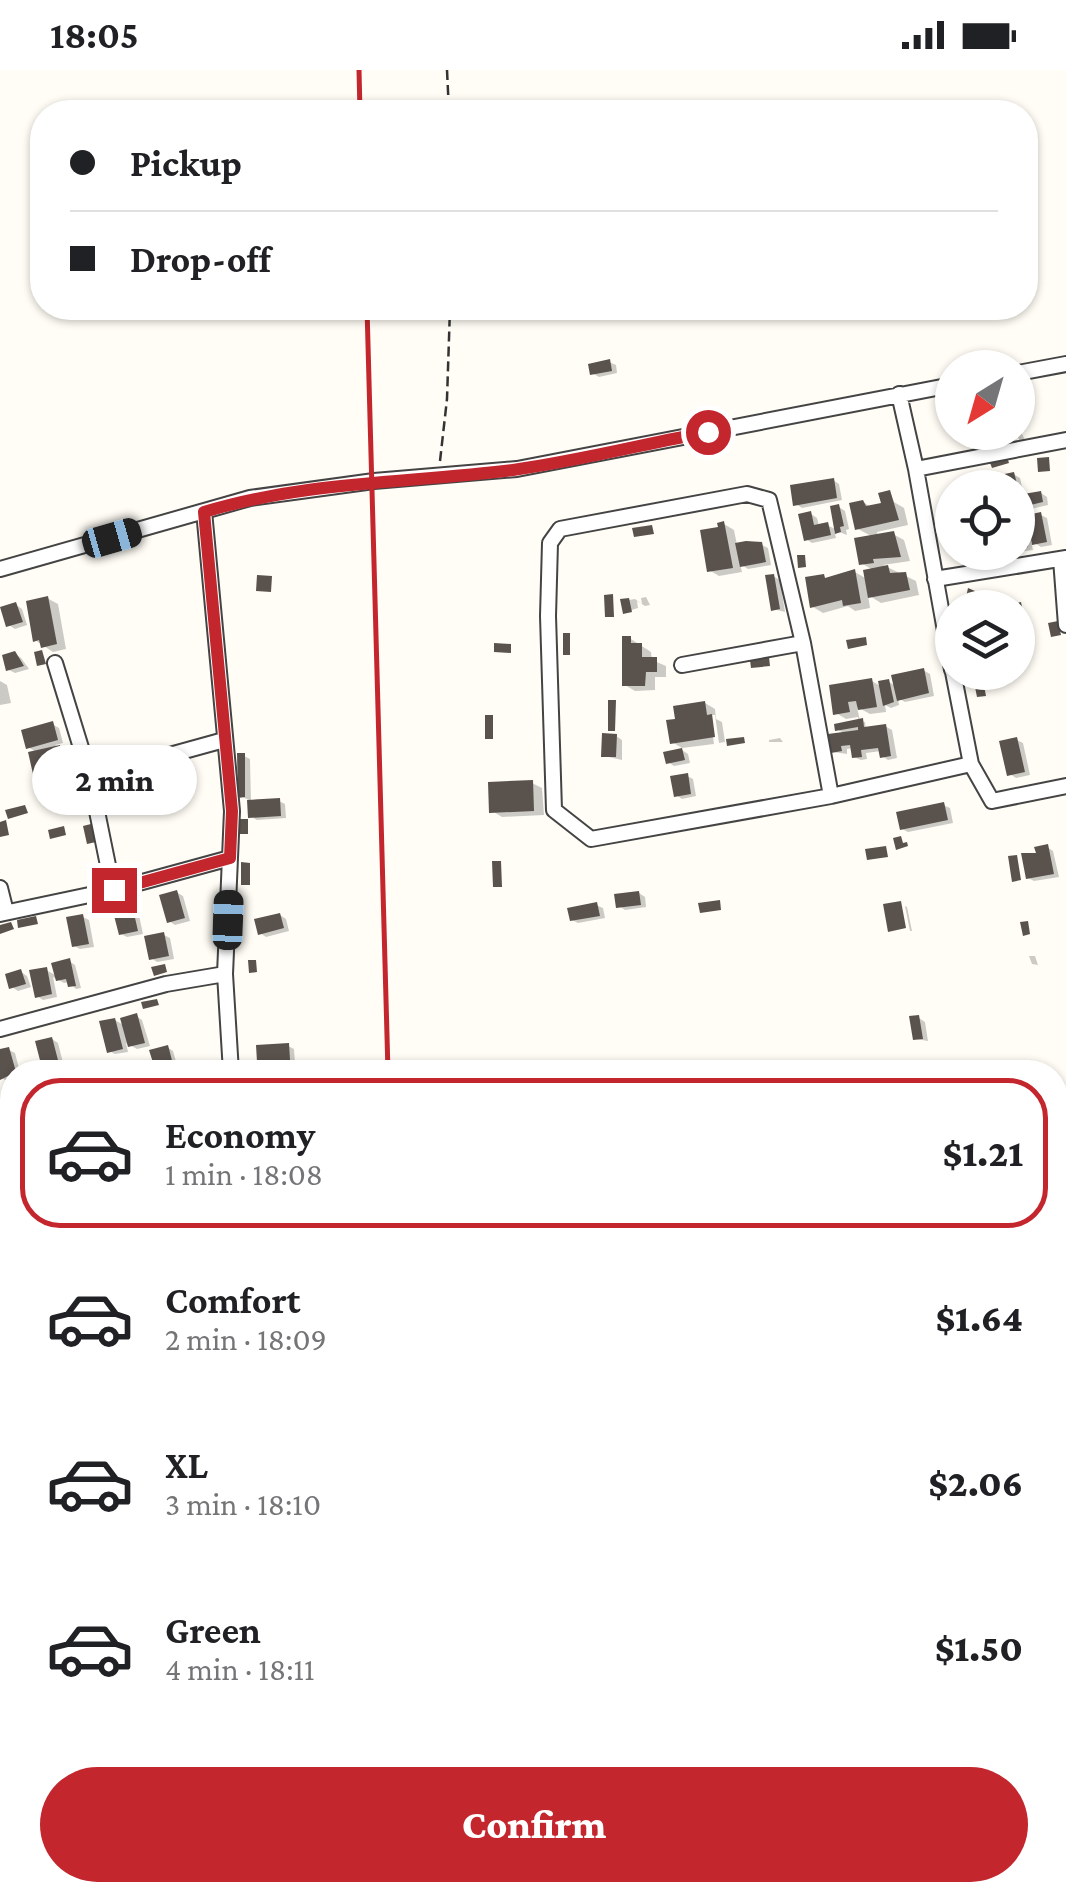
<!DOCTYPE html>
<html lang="en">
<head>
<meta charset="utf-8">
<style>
	body { margin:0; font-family:"Crimson Pro",serif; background:#f6f6f6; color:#202124; height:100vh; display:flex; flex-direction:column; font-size:38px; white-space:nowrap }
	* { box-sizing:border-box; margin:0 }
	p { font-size:32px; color:#757577 }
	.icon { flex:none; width:55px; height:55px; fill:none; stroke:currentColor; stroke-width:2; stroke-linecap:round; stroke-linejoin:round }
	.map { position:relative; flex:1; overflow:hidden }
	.panel { position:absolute; left:0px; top:990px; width:1068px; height:842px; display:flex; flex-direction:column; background:#fff; border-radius:40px 40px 0 0; box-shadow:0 2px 8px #0004 }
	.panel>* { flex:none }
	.guide { position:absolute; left:30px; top:30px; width:1008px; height:220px; border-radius:40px; box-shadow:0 2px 8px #0004; display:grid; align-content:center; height:220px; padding:0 40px; background:#fff }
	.needle { width:65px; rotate:217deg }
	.buttons { position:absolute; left:935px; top:280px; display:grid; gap:20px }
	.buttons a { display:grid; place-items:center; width:100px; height:100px; border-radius:50%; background:#fff; box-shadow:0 2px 8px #0004; font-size:50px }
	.end { position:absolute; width:45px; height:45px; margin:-22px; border:12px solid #c4262e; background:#fff; box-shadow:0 0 0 5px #fff }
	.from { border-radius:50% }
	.bubble { position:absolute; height:70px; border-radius:35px; background:#fff; box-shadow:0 2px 8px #0004; font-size:32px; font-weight:800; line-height:70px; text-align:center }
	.car { position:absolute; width:30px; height:60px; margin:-30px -15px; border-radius:12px; box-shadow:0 0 8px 2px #0007; background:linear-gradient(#222 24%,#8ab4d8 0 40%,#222 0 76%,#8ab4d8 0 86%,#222 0) }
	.guide b { display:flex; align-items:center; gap:35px; height:95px; font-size:38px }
	.guide b+b { border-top:2px solid #e0e0e0 }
	.guide i { width:25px; height:25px; background:#202124 }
	ul { padding:18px 0 0; list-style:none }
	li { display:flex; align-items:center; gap:30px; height:150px; margin:0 20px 15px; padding:0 20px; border:5px solid transparent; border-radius:40px }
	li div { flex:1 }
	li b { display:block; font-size:38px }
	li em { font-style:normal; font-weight:800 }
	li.selected { border-color:#c4262e }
	li>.icon { width:90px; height:90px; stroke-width:1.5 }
	.primary-button { display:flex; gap:20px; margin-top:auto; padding:20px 40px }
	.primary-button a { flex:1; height:115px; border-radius:60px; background:#c4262e; color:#fff; font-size:40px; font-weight:800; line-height:115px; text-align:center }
	.status { display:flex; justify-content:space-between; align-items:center; height:70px; padding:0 50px; background:#fff; direction:ltr }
	.status svg { height:28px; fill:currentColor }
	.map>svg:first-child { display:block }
	.shadow { fill:#0003 }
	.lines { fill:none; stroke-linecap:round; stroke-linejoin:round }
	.stream { stroke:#3f96cf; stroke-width:5 }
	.building { fill:#5a524d }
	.minor-casing { stroke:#444; stroke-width:18 }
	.path { stroke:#333; stroke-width:2.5; stroke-dasharray:10 5; stroke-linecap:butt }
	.minor { stroke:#fff; stroke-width:14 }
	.rail { stroke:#c4262e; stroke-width:5 }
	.route { stroke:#c4262e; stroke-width:12 }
</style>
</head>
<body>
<div class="status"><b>18:05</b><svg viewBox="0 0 49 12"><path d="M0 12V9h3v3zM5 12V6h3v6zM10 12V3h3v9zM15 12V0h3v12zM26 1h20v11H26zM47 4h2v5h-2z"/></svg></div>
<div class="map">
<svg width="1066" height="1831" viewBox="0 0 1066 1831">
	<rect width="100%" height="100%" fill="#fffdf5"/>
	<path class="shadow" d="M609,292L616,295L617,303L599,307L592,303Z
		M1021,362L1025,370L1020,371L1016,364Z
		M1013,404L1020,408L1024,426L1041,423L1047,427L1048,435L1018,442V418Z
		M833,410L839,414L842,430L802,438L796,434Z
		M890,422L894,432L904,438L908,455L877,462L878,467L893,464L904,470L910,491L883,495L916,511L919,525L881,533L868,525L870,538L855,541L848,536L823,543L813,537L824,507L829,510L855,502L867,509L873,500L861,493L873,467L858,459L863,432L871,437L888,434Z
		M839,437L845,441L849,459L846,460L847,465L834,460L836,468L812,473L806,469L811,444L817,448L819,456L827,455L837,460Z
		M1041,445L1047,448L1052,475L1041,477L1031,471L1033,480L1018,482V449L1031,454Z
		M724,454L734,460L737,475H762L768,478L771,495L748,499L740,494L742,502L719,506L709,500Z
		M973,482H988L989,486L982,488Z
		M773,506L780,510L785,542L773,539Z
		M646,527L650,535L645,536L637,531L638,538L625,542L623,531L635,529L642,534L641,528Z
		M47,528L58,534L66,579L53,582L35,570Z
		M16,535L22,539L27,555L15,559L9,555Z
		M631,569L651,582L652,590L666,596V607H655V620L635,621L625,615Z
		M15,584L21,588L29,599L15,603L9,600Z
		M923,600L930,604L934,626L905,632L898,628L899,635L891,638L885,635L886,642L870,644L857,637L860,651L865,652L866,660L885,656L892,660L897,688L888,690L882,686L881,681L866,683L867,689L861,690L854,687L853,678L847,679V684L833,682L844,663L838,660L859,652L858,647L846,649L836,643L872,611L882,617L889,612L896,616Z
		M0,611L7,615L11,633L0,635Z
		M705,633L715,639L716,649L722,652L725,672L719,673L715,645H710L714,674L682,678L672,672Z
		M52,654L59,658L63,673L55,675L66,681L70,699L42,706L35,702L38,683L28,677Z
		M616,666L622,670V690L604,686Z
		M780,668L783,672H769V670Z
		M1017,670L1023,673L1030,705L1016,708L1010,704Z
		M682,680L688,684L690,693L674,696L668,692Z
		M244,686L250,689L251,732L279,731L285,734L286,748L257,750L250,746L249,730L240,726Z
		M687,706L693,709L696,726L682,729L676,725Z
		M532,713L542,718L544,745L502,747L492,741Z
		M943,735L950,738L953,753L908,762L902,759Z
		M1047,777L1053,781L1059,807L1034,811L1028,808L1039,785Z
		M176,822L183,826L190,851L175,855L169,851Z
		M639,823L645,827L646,837L625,840L619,836Z
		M130,832L137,836L143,864L127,867L121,864Z
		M596,835L603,838L605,848L578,853L572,850Z
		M905,836L907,837L912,861H910Z
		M280,845L286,849L289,861L266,867L260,863Z
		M83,847L89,850L94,877L80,879L74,876Z
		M164,865L170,868L174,889L157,892L151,888Z
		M1029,886H1035L1038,895L1032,894Z
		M69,891L75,895L81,918L76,919L69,912L64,913L53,907L57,927L43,930L37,926L46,900L57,906Z
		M21,902L27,906L31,917L18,921L12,917Z
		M136,946L142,950L150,976L137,979L126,973L128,982L115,984L109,981L115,950L125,956Z
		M919,948L925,952L928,971L916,969Z
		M52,969L58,973L64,997L50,1000L44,997Z
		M288,976L294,979L295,993L265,994L259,991Z
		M167,977L173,981L179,1002H158L152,981Z
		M9,980L15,983L20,1002H12V1011L8,1012L2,1008L0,982Z
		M12,1273V1279L0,1282V1276Z
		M12,1350V1383L4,1378L6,1385L0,1387V1360L4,1362L1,1353Z
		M8,1426L12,1429V1434L0,1437V1428Z
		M0,1593L6,1610L0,1611Z
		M3,1618L6,1628H0V1619Z
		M12,1683V1721L8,1722L0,1718V1686Z
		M86,1820H107L108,1821L94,1828Z
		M338,1820H351L358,1831H331L329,1823Z"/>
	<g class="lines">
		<path class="stream" d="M1055,1587L1066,1590"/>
	</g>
	<path class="building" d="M610,289L612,301L590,305L588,294Z
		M1006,384L1009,393L992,398L989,390Z
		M1049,387L1050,401L1038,402L1037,388Z
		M1014,402L1018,418H997L995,406Z
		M834,408L837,428L793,436L790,415Z
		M890,420L899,450L855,460L849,433L863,430L866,436L881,433L878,423Z
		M1041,421L1043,432L1018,438V425Z
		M839,434L844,456L840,457L841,462L835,464L830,436Z
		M811,441L814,455L828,452L831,465L804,471L798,444Z
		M1041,442L1047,472L1032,475L1027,445Z
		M1021,445L1028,477L1018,479V446Z
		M724,451L733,498L707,502L700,460L718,457L717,453Z
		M652,455L654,464L634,467L632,458Z
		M894,461L901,487L873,489L874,493L859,495L854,468Z
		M746,471L762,472L766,492L740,497L735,473Z
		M797,485H805L806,497L798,498Z
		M888,495L890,503L906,502L910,520L868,528L863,500Z
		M855,499L861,533L843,536L842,530L810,538L805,507L824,504L825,508Z
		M774,504L780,539L771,541L765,505Z
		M257,505L272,506L271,522L256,521Z
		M968,518L982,524L979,536L965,532Z
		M613,524L614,547H605L604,525Z
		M48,526L57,574L41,578L39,570L33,572L26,531Z
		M629,528L632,542L623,544L620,529Z
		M16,532L23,552L6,557L0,537Z
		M1021,532L1025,552L1018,554V538L1004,536Z
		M1058,551L1061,565L1051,567L1048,553Z
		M563,563H570V585H563Z
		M622,566H631V573H642V587H657V602H646L645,616H622Z
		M866,567L867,575L848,579L846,570Z
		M494,573L511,574V583L494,582Z
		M42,580L46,594L37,596L34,582Z
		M15,581L24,596L6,601L2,585Z
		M769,587L770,596L751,598L750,590Z
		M924,598L929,623L897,631L891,605Z
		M982,605L986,626L977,627L973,607Z
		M872,608L877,637L858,640L856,631L848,632L850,642L833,645L829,615Z
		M889,609L894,632L883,636L878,611Z
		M608,630H616L615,661H608Z
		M705,631L707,645L712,644L715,667L670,674L666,650L675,649L673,636Z
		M485,645H493V669H485Z
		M863,648L864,657L886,654L891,686L880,688L878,678L861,680L862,687L852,688L850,675L841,676L842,681L831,683L828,664L858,660V657L835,661L834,654Z
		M53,651L58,670L26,679L21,660Z
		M602,663L617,664L616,687H601Z
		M744,667L745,673L727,676L726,669Z
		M1017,667L1025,702L1007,706L999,671Z
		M60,675L65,696L33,704L28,682Z
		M682,678L685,690L666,694L663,682Z
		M237,683H245V727L238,728Z
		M688,703L691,724L674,727L670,706Z
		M533,710L534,741L489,743L488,712Z
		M81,723L87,741L78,744L73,726Z
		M280,728L281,746L248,748L247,730Z
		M944,732L948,750L900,760L896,742Z
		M25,735L28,743L8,749L5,740Z
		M240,749H248V764H240Z
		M6,750L9,765L0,767V752Z
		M91,754L96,772L87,774L83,756Z
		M64,756L66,765L50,769L48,760Z
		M901,766L903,773L907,772L908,776L896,780L893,768Z
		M1048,774L1054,804L1026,809L1021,783H1036L1034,777Z
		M886,776L888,787L867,790L865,779Z
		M1017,785L1021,810L1012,812L1008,786Z
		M492,791H501L502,817H493Z
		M241,792L250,793V815H241Z
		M177,820L185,848L167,853L159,825Z
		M639,821L641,835L616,838L614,824Z
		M131,830L138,861L119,865L111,834Z
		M720,830L721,840L700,843L698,833Z
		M901,831L906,858L888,862L883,834Z
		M597,832L600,846L570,851L567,838Z
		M280,843L284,858L258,865L254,849Z
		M83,844L89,874L72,877L66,847Z
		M36,846L38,854L18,858L17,850Z
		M1028,851L1030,864L1023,866L1020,852Z
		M11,852L14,859L0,864V855Z
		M164,862L169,886L149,890L144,866Z
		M70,888L76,916L68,917L66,909L56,911L51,893Z
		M248,890H256L257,902L249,903Z
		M165,894L167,902L154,906L151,897Z
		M47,897L52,924L35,928L29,900Z
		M21,899L26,914L9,919L5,904Z
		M157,929L159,935L143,939L141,932Z
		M137,943L145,973L128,977L120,948Z
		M919,945L923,969L913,970L909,946Z
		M115,948L123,979L107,983L99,951Z
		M52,967L59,994L42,998L35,971Z
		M289,973L290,990L257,992L256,975Z
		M168,975L175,1002H156L149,980Z
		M9,977L16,1002L0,1010V979Z
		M12,1105V1120L2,1122L0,1107Z
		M12,1190V1198L1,1200L0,1192Z
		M12,1347V1381L7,1382L0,1351Z
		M12,1482V1523H11L1,1485Z
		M12,1680V1713L0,1717V1684Z
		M1066,1703V1748H1061L1057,1704Z
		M0,1763L12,1779V1809L8,1812L0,1801Z
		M330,1820H348L355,1829L329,1831L325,1822Z
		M371,1820H382L386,1831H369L366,1822Z"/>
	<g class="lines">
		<g class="minor-casing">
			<path id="minor" d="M1018,303L1066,294
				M899,324L916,399L952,600
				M916,399L1066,370
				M204,441L232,741L225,904
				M1061,489L1066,555
				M0,499L250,428L374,411L517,399L952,315
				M935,509L1066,488
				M55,593L90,707L113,820
				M682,595L803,573
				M953,602L971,694L992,731L1066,716
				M90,707L224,670
				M831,726L803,573L769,430L747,424L560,459L550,473L548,546L554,740L591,769L831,726L971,694
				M0,818L6,842
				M0,844L113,820L230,788
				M0,959L166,914L225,904L231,1002
				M0,1073L12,1070
				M1055,1108L1066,1100
				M0,1183L12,1180
				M0,1294L12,1290
				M0,1411L12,1407
				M12,1547L9,1551L12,1568
				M0,1753L12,1743
				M935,1820L939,1831"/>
		</g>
		<path class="path" d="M447,0L449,42
			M440,391L447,329L450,238"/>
		<use href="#minor" class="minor"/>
		<path class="rail" d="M359,0L360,42
			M367,238L388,1002
			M556,1820L562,1831"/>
	</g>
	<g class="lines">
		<path class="route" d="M114,820L230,788L232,741L204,442C306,411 409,413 513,400C578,391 644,374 708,362"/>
	</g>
</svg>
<div class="buttons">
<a><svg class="needle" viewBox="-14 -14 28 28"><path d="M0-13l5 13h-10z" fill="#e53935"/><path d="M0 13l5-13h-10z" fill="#757577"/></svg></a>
<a><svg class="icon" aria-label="locate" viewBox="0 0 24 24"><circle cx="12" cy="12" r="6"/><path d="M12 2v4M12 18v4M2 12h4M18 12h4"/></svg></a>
<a><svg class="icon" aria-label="layers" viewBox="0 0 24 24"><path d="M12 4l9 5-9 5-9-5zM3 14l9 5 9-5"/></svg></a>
</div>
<i class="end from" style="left:708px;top:362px"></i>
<i class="end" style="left:114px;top:820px"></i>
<div class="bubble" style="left:32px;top:675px;width:165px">2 min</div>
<i class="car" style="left:112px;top:468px;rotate:74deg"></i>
<i class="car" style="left:228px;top:850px;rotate:2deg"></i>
<div class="guide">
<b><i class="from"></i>Pickup</b>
<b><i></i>Drop-off</b>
</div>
<section class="panel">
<ul>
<li class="selected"><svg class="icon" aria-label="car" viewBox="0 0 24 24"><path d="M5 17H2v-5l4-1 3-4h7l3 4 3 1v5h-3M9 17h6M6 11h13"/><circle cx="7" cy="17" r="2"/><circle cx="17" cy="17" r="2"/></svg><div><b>Economy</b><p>1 min · 18:08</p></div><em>$1.21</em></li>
<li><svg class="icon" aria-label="car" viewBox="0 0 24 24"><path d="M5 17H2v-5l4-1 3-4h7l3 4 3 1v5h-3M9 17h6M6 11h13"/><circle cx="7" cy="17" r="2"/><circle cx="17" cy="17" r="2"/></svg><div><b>Comfort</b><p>2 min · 18:09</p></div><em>$1.64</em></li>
<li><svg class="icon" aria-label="car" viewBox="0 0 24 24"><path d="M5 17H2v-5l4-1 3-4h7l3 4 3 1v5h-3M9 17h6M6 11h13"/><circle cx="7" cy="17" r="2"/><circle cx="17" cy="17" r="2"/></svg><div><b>XL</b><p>3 min · 18:10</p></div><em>$2.06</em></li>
<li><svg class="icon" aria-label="car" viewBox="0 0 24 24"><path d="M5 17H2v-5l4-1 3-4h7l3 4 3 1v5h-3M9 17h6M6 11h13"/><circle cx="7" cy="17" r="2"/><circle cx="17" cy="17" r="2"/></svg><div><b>Green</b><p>4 min · 18:11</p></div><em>$1.50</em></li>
</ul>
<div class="primary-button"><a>Confirm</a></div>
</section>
</div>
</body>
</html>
